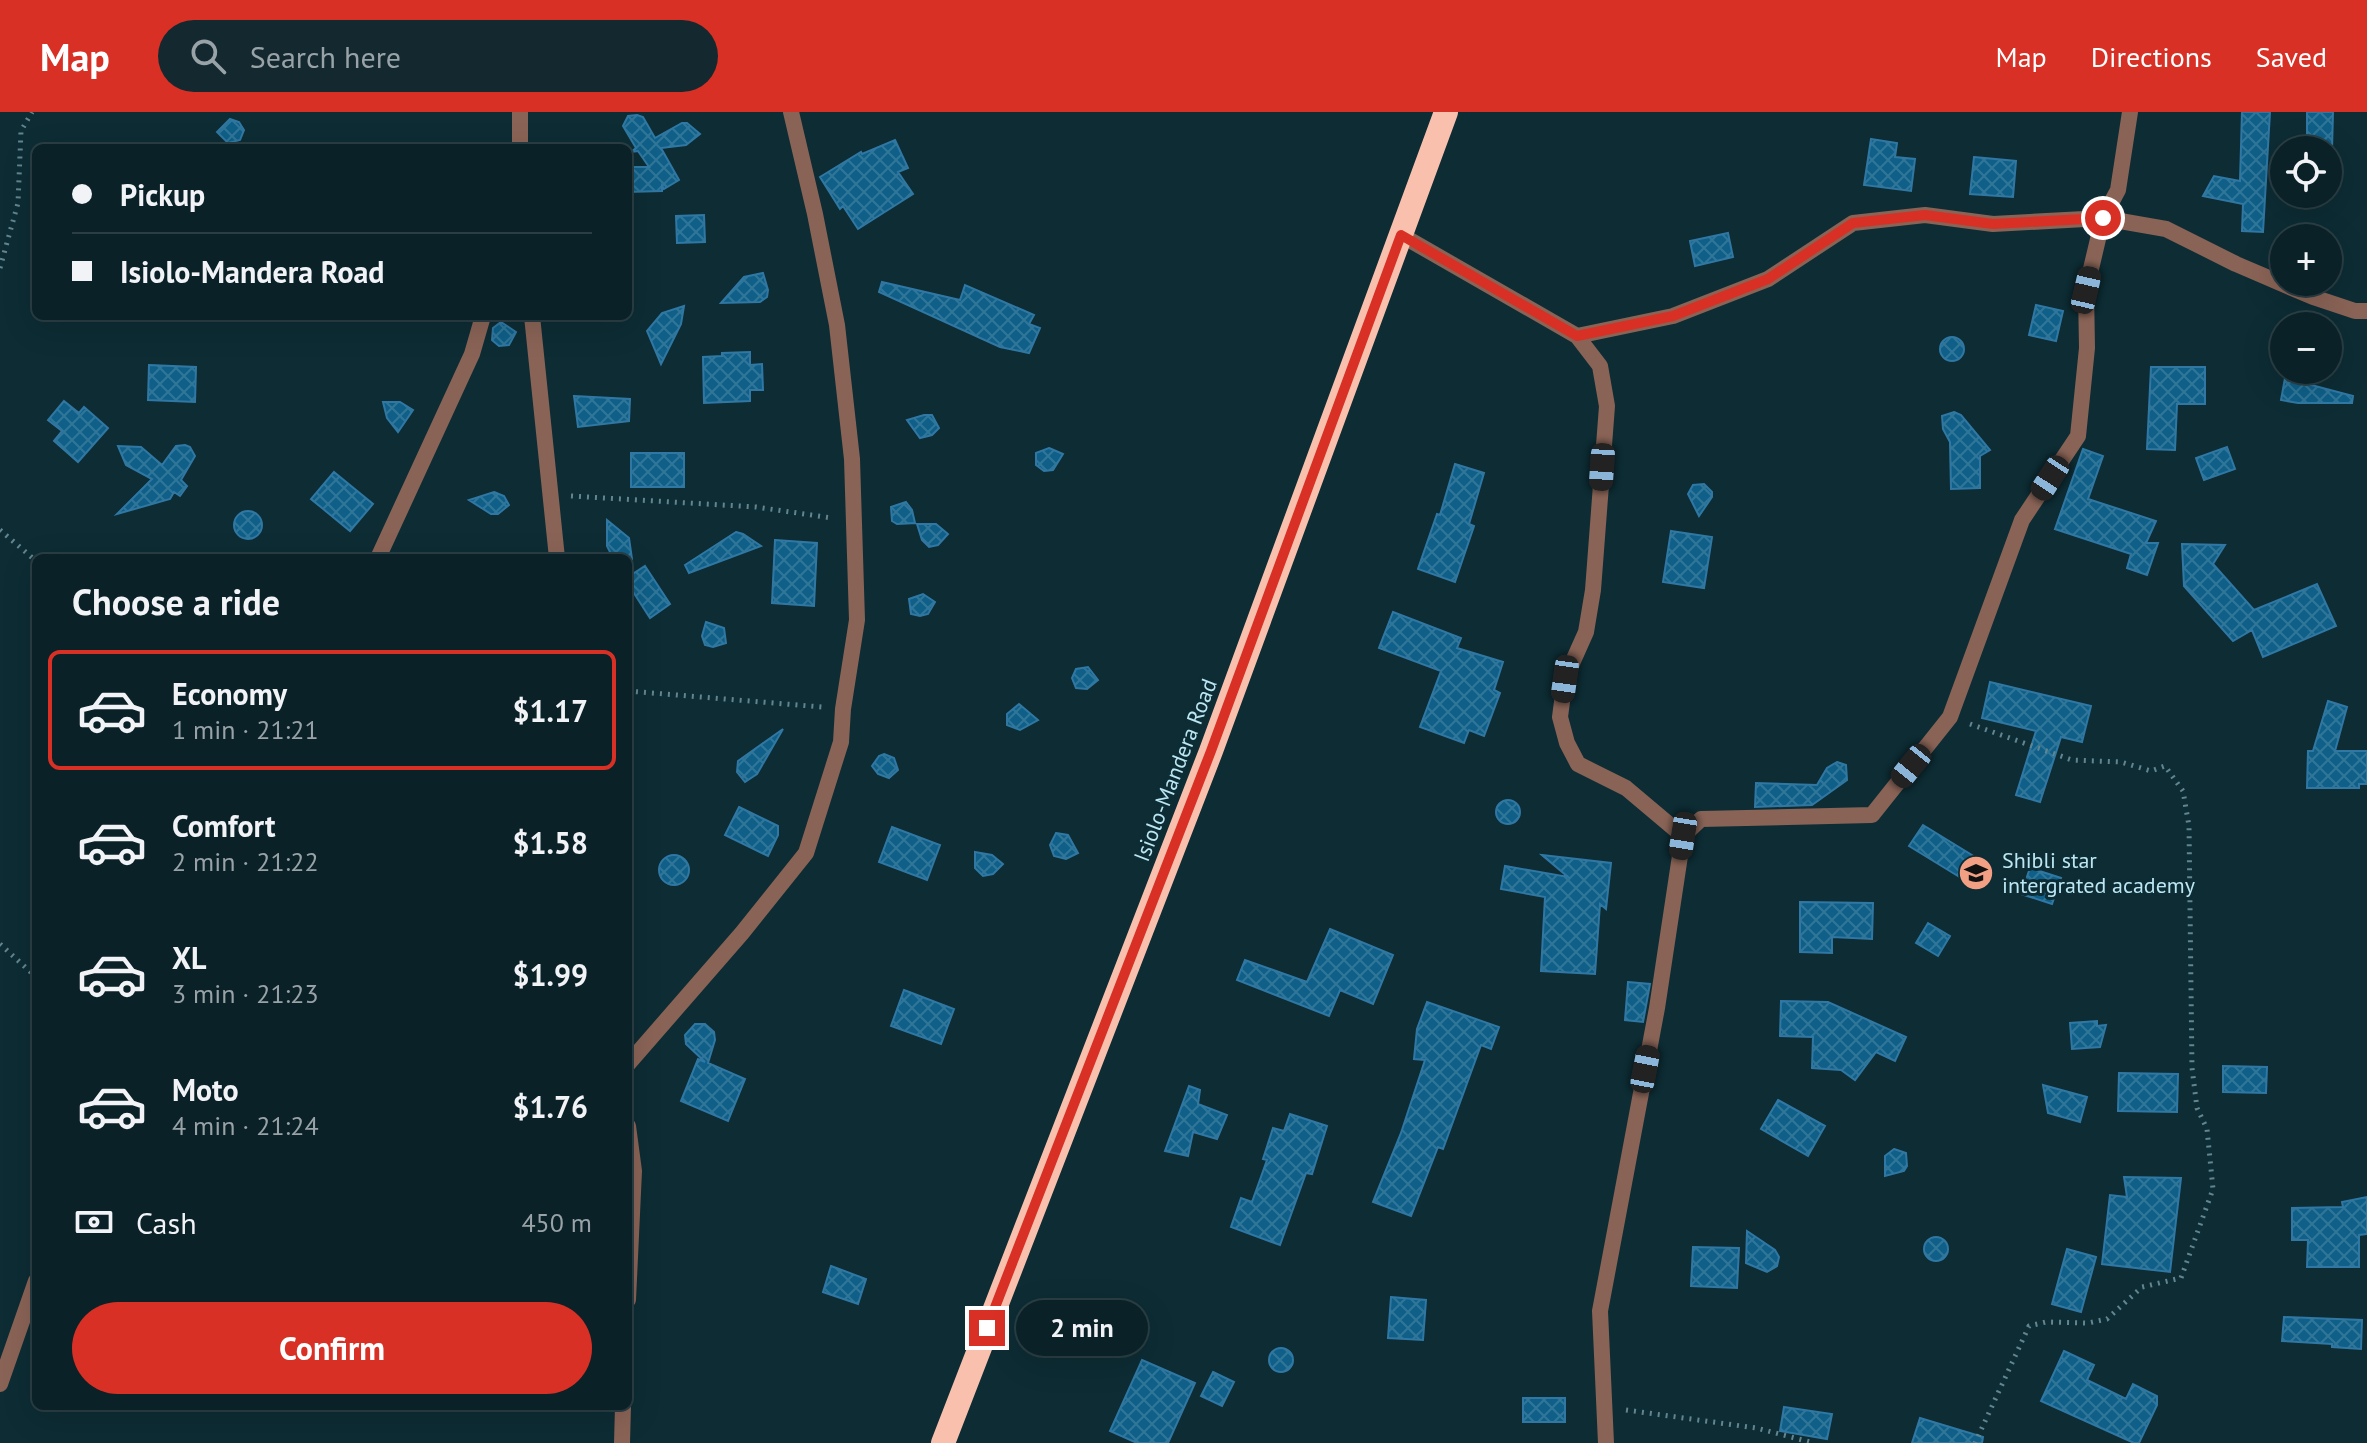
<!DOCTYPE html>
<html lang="en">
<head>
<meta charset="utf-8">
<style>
	body { margin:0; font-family:"PT Sans",sans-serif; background:#13292f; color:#f1f3f6; height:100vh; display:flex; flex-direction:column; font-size:30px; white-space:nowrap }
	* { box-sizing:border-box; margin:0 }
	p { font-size:26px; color:#99a3a7 }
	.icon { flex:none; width:44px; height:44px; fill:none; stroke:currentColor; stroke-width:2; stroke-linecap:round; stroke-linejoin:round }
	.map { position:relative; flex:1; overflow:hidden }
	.side { position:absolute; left:32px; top:442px; width:600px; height:856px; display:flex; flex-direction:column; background:#0a2127; border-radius:12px; box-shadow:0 8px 32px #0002,0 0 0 2px #2a3e44 }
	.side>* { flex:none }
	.guide { position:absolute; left:32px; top:32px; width:600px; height:176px; border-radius:12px; box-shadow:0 8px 32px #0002,0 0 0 2px #2a3e44; display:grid; align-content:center; height:176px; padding:0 40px; background:#0a2127 }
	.tools { position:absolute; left:2270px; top:24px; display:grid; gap:16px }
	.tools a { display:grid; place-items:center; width:72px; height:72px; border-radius:50%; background:#0a2127; box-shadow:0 8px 32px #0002,0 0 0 2px #2a3e44; font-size:40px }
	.end { position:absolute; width:36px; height:36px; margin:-18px; border:10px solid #d93025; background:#fff; box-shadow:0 0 0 4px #fff }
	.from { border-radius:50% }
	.bubble { position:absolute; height:56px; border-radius:28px; background:#0a2127; box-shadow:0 8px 32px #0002,0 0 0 2px #2a3e44; font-size:26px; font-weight:700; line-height:56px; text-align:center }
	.car { position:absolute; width:24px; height:48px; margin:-24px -12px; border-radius:10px; box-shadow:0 0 6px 2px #0007; background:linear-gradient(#222 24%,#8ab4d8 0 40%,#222 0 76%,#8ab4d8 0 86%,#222 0) }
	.guide b { display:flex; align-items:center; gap:28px; height:76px; font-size:30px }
	.guide b+b { border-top:2px solid #2a3e44 }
	.guide i { width:20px; height:20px; background:#f1f3f6 }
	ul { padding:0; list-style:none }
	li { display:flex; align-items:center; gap:24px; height:120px; margin:0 16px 12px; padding:0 24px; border:4px solid transparent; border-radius:12px }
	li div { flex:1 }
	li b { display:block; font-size:30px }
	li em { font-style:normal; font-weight:700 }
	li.selected { border-color:#d93025 }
	li>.icon { width:72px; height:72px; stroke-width:1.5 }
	h2 { padding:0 40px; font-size:36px; line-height:96px }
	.pay { display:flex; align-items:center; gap:20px; height:88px; padding:0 40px; font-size:30px }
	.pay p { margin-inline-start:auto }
	.cta { display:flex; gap:16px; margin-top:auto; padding:16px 40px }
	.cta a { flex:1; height:92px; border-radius:48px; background:#d93025; color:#fff; font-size:32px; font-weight:700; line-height:92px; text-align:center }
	header { display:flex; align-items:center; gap:48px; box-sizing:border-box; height:112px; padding:0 40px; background:#d93025; color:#fff }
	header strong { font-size:38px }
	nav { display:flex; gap:44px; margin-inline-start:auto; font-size:28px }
	.search { width:560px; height:72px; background:#13292f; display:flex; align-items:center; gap:20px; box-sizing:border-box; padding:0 28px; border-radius:44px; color:#99a3a7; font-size:30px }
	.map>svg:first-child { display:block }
	.building { fill:url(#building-cross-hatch); stroke:#3078a3; stroke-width:2 }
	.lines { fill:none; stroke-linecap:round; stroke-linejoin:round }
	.path { stroke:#618691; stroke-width:5; stroke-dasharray:2 6; stroke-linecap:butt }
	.street { stroke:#896356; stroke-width:16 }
	.highway { stroke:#f9c0ad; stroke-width:24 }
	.route { stroke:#d93025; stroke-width:10 }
	.labels { text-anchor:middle; stroke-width:6; stroke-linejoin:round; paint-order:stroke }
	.street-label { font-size:22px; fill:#bbe6f4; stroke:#0d2c34 }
	.poi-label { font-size:22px; fill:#bbe6f4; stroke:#0d2c34; text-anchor:start }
</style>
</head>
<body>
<header>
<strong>Map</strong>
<div class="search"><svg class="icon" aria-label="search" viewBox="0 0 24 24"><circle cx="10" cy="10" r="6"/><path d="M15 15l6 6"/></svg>Search here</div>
<nav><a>Map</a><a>Directions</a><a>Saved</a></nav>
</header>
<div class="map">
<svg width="2367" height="1331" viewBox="0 0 2367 1331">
	<defs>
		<pattern id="building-cross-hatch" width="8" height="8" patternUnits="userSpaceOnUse" patternTransform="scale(2)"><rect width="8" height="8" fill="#0f5f88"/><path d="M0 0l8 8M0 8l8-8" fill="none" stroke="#307699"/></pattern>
	</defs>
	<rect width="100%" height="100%" fill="#0d2c34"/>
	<path class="building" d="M2242,0H2270L2263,120L2242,119L2243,92L2203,84L2214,64L2240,69Z
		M2307,0H2333L2332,38H2307Z
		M637,3L643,5L655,26L682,11H687L700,22L686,33L661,36L679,68L664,77L662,74V79L628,80V55H649L638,39L631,40L636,36L623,14L628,4Z
		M230,7L239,10L244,18L240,28L228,31L217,20Z
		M1871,27L1897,31L1895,45L1915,47L1911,79L1864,73Z
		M895,28L908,56L898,60L913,82L858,117L843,94L840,97L820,65L861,40L862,42Z
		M1974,45L2016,49L2013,85L1970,82Z
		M704,103L705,130L677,131L676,104Z
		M1728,121L1733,145L1695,154L1690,129Z
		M763,161L768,178L767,185L760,190L721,191L744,165Z
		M882,170L960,188L965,173L1034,203L1029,212L1040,216L1029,241L1000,235L879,180Z
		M2036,193L2063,199L2056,229L2029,223Z
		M684,194L681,212L661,252L647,219L662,201Z
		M501,210L516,220L509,233L499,234L492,228L493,216Z
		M1940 237a12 12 0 1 1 24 0a12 12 0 1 1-24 0Z
		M750,240V253L762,252L763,278H750V289L704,291L703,245L722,244V241Z
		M149,253L196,255L195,290L148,288Z
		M2151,255H2205V292H2177L2175,338L2147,337Z
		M2285,266L2353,284L2352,291H2298L2281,288Z
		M574,284L630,287L629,309L578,315Z
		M64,289L79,301L84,295L108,316L78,350L54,329L62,319L48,308Z
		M383,290H400L413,298L398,320L387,306Z
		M1954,300L1961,303L1990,338L1980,344V376L1951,377L1950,330L1943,317L1942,304Z
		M924,303H932L939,316L932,323L920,326L907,308Z
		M185,333L190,335L195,344L181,368L187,374L180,384L174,380L170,387L117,402L152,367L126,353L118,334L141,335L162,353L176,334Z
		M2227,335L2235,357L2204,368L2196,346Z
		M1049,336L1063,342L1053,358L1044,359L1036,353V341Z
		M2083,337L2103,344L2088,387L2156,409L2146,431H2158L2147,463L2127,456L2131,442L2055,417Z
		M631,341H684V375H631Z
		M1455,352L1484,361L1469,412L1474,414L1455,470L1418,457L1437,402L1440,403Z
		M334,360L373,392L350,419L311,387Z
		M1704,372L1712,380V385L1699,404L1688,382L1693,373Z
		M494,380L504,384L509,393L498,402H491L469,388Z
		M906,390L912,398L915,411L897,412L892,409L891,395Z
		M234 413a14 14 0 1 1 28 0a14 14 0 1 1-28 0Z
		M607,408L629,426L632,447L611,442L607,434Z
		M917,412H936L948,422L938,433L929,435L922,428Z
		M1671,419L1712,425L1704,476L1663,470Z
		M736,420L743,422L761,434L689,461L685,453Z
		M775,428L817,431L814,494L772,491Z
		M2182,432L2225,433L2213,452L2254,498L2317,472L2336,514L2263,545L2252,518L2233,529L2184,474Z
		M645,454L670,492L650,506L628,472V465Z
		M923,482L935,490L928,502L920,504L911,502L909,487Z
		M1393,500L1461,526L1457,536L1503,550L1494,578L1500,581L1484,624L1469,618L1464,631L1420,615L1441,559L1379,536Z
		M706,510L724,516L726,531L713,535L705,533L702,524Z
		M1088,555L1098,568L1087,577L1076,576L1072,566L1076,557Z
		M1990,570L2091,594L2082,630L2061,625L2040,690L2016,683L2036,619L1982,606Z
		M2328,589L2347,595L2335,639H2367V672H2359V676H2307L2308,639H2313Z
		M1019,592L1038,608L1020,618L1007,613V602Z
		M783,617L757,662L745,670L737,660L738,649Z
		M884,642L894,646L898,658L889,666L878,662L872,654L879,644Z
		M1837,650L1846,653L1847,668L1812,693L1755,695L1756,671L1817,673L1827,656Z
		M1496 700a12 12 0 1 1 24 0a12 12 0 1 1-24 0Z
		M739,695L778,714V723L768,744L725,723Z
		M1923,713L1980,748L1966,769L1909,734Z
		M892,715L940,733L927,768L879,750Z
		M1056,721L1068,723L1078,741L1066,747L1054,744L1050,733Z
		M975,740L992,743L1003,752L993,762L983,764L975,756Z
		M1542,743L1611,751L1606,797L1600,792L1595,862L1541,859L1545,785L1501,777L1505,754L1568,765Z
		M659 758a15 15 0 1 1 30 0a15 15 0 1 1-30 0Z
		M2030,756L2061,766L2052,792L2021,782Z
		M1800,790L1873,791L1872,827L1832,825V841L1800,840Z
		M1928,811L1950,824L1938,844L1916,831Z
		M1330,817L1393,843L1373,892L1340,878L1329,904L1237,868L1245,848L1307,870Z
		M1628,870L1650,872L1643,910L1625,908Z
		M904,878L954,897L941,932L891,914Z
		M1781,889L1828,890L1906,925L1895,949L1876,940L1855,968L1841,958L1812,956L1813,925L1780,924Z
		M1427,890L1499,915L1491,937L1481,933L1443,1037L1438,1035L1411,1104L1373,1090L1401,1021L1425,948L1414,947L1417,917Z
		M2097,909V914L2106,913L2100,935L2072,937L2070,911Z
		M695,912H705L714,920L715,928L708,951L745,967L728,1009L681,989L698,947L705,950L686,932L685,923Z
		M2223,954L2267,955L2266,981L2223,980Z
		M2119,961L2178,962L2177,1000L2118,999Z
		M2043,973L2087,985L2080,1010L2048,1001Z
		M1189,974L1200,978L1198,992L1227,1003L1217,1027L1193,1020L1188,1044L1165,1039Z
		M1778,988L1825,1014L1808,1044L1761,1017Z
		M1290,1002L1327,1014L1312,1062L1306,1061L1280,1133L1231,1115L1241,1086L1252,1090L1267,1048L1263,1047L1273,1016L1284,1019Z
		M1894,1037L1906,1041L1907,1054L1904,1059L1885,1064V1044Z
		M2124,1065L2181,1066L2170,1160L2102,1152L2110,1083L2127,1085Z
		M2367,1085V1122L2359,1123V1155H2307L2308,1128H2292V1096L2343,1095L2342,1090Z
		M1747,1119L1775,1138L1779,1145L1777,1154L1767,1160L1746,1151Z
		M1924 1137a12 12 0 1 1 24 0a12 12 0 1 1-24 0Z
		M1693,1135L1739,1136L1737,1176L1691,1174Z
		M2067,1137L2096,1145L2081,1200L2052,1192Z
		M831,1154L866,1167L858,1192L823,1180Z
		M1391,1185L1426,1188L1423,1228L1388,1226Z
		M1092,1205L1124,1220L1115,1241L1082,1226Z
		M2284,1205L2362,1208L2361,1237L2332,1235V1232L2282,1229Z
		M1269 1248a12 12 0 1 1 24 0a12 12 0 1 1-24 0Z
		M2064,1239L2094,1253L2087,1268L2126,1287L2133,1272L2157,1284V1293L2139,1331H2134L2041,1289Z
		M1142,1248L1195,1271L1168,1331H1137L1110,1319Z
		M1213,1260L1234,1270L1222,1294L1201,1284Z
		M1523,1286H1565V1310H1523Z
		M1784,1295L1832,1302L1827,1327L1780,1319Z
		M1920,1306L1983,1325L1982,1331H1912Z"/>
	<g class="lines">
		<path class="path" d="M0,156L18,91L21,19L32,0
			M571,384L756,395L832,406
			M0,418L36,449
			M628,579L822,595
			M1970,612L2072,648L2121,650L2151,659L2165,654L2183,679L2189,714L2192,956L2197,996L2207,1017L2213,1077L2181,1166L2142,1175L2107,1207L2088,1211L2046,1210L2029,1214L1975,1331
			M0,832L36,865
			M1626,1298L1756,1316L1814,1331"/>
		<path class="street" d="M520,0V36
			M1401,123L1577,224L1600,254L1607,294L1593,478L1586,520L1565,567L1560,605L1567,631L1578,652L1626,676L1683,724
			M532,204L557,446
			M1577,224L1673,204L1768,167L1853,111L1925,103L1993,112L2103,106L2166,117L2236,152L2313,185L2355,199H2367
			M378,446L472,242L483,204
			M628,952L742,821L806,741L841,630L843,597L857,508L852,347L837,213L815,102L791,0
			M628,1014L634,1059L628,1188
			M0,1272L36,1169
			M622,1331L623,1294
			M1606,1331L1600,1199L1657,896L1683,724L1701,707L1872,703L1950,605L2022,408L2078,324L2087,236L2086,178L2103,106L2118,78L2130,0"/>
		<path class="highway" d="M943,1331L1211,639L1446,0"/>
	</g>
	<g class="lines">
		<path class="route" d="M987,1216L1211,639L1401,123L1577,224L1673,204L1768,167L1853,111L1925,103L1993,112L2103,106"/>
	</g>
	<defs>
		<g id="school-disc" transform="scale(1.8)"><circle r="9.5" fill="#f39f84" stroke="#0d2c34"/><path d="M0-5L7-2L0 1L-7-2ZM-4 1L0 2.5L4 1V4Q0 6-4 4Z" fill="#111"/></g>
	</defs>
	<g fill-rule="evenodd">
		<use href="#school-disc" x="1976" y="761"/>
	</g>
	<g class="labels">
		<g class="street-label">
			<text transform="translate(1175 658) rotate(-69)" y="8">Isiolo-Mandera Road</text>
		</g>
		<g class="poi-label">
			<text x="2002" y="756">Shibli star<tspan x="2002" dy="25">intergrated academy</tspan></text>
		</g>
	</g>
</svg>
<div class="tools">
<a><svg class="icon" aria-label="locate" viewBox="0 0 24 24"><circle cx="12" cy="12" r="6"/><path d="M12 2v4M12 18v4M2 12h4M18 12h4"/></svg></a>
<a>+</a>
<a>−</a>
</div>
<i class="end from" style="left:2103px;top:106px"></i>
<i class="end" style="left:987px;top:1216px"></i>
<div class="bubble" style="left:1016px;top:1188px;width:132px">2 min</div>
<i class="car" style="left:2086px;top:178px;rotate:13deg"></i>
<i class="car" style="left:1602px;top:355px;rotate:184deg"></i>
<i class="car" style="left:2050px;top:366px;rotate:213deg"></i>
<i class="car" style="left:1565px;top:567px;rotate:188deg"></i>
<i class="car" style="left:1911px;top:654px;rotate:219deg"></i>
<i class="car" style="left:1683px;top:724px;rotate:189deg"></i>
<i class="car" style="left:1645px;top:957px;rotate:11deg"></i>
<div class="guide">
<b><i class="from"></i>Pickup</b>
<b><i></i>Isiolo-Mandera Road</b>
</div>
<section class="side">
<h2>Choose a ride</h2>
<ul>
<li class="selected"><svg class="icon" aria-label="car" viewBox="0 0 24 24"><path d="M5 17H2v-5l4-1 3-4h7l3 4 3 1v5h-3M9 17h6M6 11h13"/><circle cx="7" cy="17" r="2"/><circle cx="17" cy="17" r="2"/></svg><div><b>Economy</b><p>1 min · 21:21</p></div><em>$1.17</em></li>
<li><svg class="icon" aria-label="car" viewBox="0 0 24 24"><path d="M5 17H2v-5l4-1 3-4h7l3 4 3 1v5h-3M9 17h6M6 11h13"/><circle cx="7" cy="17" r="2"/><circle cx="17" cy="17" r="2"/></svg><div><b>Comfort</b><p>2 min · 21:22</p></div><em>$1.58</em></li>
<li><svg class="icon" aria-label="car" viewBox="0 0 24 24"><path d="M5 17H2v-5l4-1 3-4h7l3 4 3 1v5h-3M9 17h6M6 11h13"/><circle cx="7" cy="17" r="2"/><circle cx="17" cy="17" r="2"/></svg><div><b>XL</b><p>3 min · 21:23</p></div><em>$1.99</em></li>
<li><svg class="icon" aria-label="car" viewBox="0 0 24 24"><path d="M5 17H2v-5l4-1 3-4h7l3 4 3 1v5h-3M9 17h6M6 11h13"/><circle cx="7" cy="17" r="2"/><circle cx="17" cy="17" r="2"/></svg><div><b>Moto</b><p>4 min · 21:24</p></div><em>$1.76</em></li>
</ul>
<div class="pay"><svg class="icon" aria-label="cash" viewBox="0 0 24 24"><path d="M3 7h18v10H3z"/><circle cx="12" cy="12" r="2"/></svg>Cash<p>450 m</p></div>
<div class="cta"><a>Confirm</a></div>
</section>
</div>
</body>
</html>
